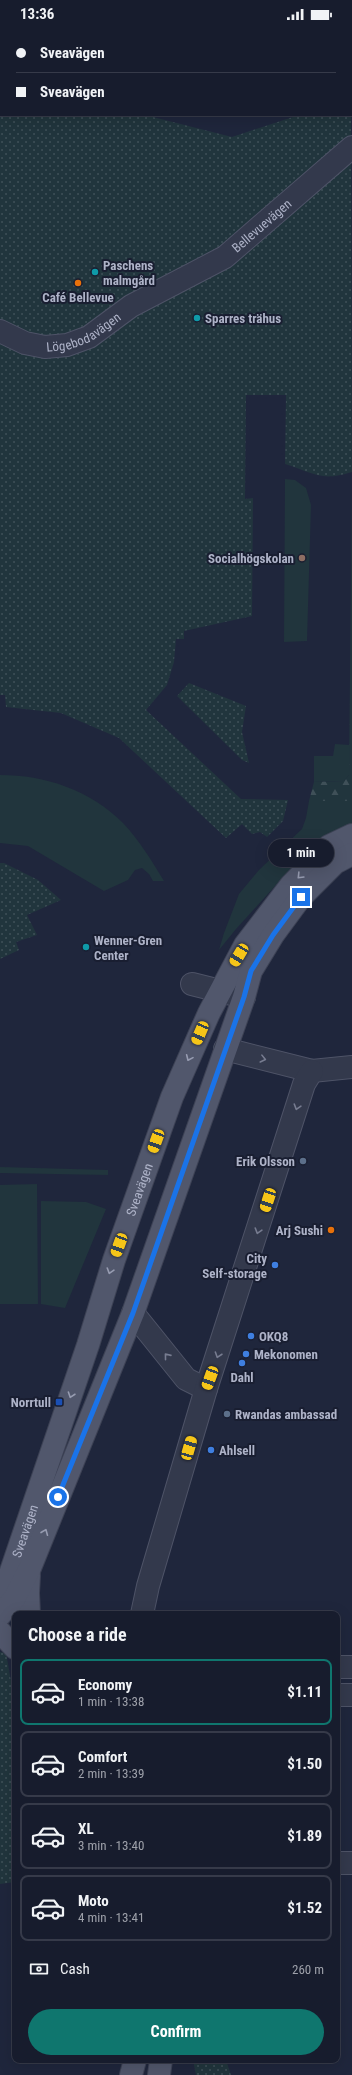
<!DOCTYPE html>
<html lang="en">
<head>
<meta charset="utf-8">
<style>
	body { margin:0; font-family:"Roboto Condensed",sans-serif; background:#202535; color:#f1f3f6; height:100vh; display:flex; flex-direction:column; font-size:15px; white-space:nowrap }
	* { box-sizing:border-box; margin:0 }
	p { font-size:13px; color:#9ea1aa }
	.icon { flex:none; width:22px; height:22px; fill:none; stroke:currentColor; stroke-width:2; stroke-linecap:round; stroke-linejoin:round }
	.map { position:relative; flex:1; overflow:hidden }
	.details { position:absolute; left:12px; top:1583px; width:328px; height:452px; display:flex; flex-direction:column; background:#171c2d; border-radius:8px; box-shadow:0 4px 16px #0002,0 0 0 1px #363a49 }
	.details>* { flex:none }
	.banner { position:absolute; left:0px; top:0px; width:352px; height:88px; box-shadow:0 4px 16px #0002,0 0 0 1px #363a49; display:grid; align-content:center; height:88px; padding:0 16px; background:#171c2d }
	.end { position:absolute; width:18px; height:18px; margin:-9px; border:5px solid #1a73e8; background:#fff; box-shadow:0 0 0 2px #fff }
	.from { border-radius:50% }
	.bubble { position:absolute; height:28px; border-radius:14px; background:#171c2d; box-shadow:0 4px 16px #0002,0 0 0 1px #363a49; font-size:13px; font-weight:700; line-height:28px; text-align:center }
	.car { position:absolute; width:12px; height:24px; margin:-12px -6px; border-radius:5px; box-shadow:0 0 3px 1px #0007; background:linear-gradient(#f5c518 24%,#345 0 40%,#f5c518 0 76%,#345 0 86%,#f5c518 0) }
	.banner b { display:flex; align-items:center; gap:14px; height:38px; font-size:15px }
	.banner b+b { border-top:1px solid #363a49 }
	.banner i { width:10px; height:10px; background:#f1f3f6 }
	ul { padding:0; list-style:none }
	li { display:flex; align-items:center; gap:12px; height:66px; margin:0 8px 6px; padding:0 8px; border:2px solid #363a49; border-radius:8px }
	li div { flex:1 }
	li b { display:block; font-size:15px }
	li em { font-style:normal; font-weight:700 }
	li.active { border-color:#0f766e }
	li>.icon { width:36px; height:36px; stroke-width:1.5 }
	h2 { padding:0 16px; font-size:18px; line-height:48px }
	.pay { display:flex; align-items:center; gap:10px; height:44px; padding:0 16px; font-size:15px }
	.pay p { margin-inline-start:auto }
	.primary-button { display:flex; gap:8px; margin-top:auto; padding:8px 16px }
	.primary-button a { flex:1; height:46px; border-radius:24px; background:#0f766e; color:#fff; font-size:16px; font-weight:700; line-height:46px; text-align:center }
	.status { display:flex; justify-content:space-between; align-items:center; height:28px; padding:0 20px; background:#171c2d; direction:ltr }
	.status svg { height:11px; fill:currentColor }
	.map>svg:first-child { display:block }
	.grass { fill:#21353d }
	.forest { fill:url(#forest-firs) }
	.park { fill:url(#park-dots) }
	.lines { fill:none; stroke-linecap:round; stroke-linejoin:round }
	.highway-tunnel { stroke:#3c4258; stroke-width:22; stroke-dasharray:22 11; stroke-linecap:butt }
	.minor-casing { stroke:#4e5367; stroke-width:24 }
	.major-casing { stroke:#3d4255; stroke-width:24 }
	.minor { stroke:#33394c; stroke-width:22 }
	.major { stroke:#51576c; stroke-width:22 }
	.oneway { stroke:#979cb1 }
	.oneway2 { stroke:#777c90 }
	.route { stroke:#1a73e8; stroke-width:5 }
	.culture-dot { fill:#0f9aa8; stroke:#191e31; stroke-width:1.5 }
	.food-dot { fill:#e8710a; stroke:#191e31; stroke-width:1.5 }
	.education-dot { fill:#8d6e63; stroke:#191e31; stroke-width:1.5 }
	.service-dot { fill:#5c6f8a; stroke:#191e31; stroke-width:1.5 }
	.shop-dot { fill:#3f7fe0; stroke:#191e31; stroke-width:1.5 }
	.transit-dot { fill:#1a4fb4; stroke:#191e31; stroke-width:1.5 }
	.labels { text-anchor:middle; stroke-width:4; stroke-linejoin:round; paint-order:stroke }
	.street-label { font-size:13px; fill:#aeb3c8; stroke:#191e31 }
	.poi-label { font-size:13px; font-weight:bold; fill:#aeb3c8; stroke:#191e31; text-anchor:start }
</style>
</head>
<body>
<div class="status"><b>13:36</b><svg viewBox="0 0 49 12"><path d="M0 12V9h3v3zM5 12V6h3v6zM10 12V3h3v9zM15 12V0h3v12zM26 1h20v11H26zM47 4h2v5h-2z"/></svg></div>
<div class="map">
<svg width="352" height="2047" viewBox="0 0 352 2047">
	<defs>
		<pattern id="forest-firs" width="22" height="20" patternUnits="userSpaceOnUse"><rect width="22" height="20" fill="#21353d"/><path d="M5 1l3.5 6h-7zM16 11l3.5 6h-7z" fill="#3f5058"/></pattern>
		<pattern id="park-dots" width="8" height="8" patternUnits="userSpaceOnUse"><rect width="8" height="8" fill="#21353d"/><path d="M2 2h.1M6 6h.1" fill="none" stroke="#3f5058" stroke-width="1.8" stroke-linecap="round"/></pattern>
	</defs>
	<rect width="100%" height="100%" fill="#1f263c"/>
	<path class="grass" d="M204,0H352V19L351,1Z
		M285,451L295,452L306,460L311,477L307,613L284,614Z
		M335,716L350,717L349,747L344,753L314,754V728H333Z
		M0,747C45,747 90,762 123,795C139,812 152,833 164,853H153L149,846L142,840L135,842L128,852L104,863L28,818L0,815Z
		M309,773H352V797L317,812L236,901L219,922L224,905L239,866L259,842L302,801L306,790Z
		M0,1139L108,1142V1147L0,1145Z
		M37,1156L38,1276H0V1157Z
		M41,1173L86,1174L106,1181L65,1280L41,1276Z"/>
	<path class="forest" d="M352,459V773H309L314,754L344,753L349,747Z"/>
	<path class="park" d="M351,70L352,444C321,454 314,445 285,436L286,367H246L245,471L253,470L252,588L184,603V611H176L174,634L167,657L146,682L241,771L288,772L283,793L267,809L260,804L252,806L242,796L226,810L119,710L61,685L6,679L5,667H0V88L145,87L232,109L299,87H351Z
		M189,655L246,678L242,704L249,735L242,732L177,668Z
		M0,835H4L38,852L61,872L27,887L37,907L16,914L19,922L0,931Z
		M0,1624L6,1625L15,1675V1854L0,1856Z
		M193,2032H226L231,2047H196Z"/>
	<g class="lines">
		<path class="highway-tunnel" d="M0,4L1,1"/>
		<g class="minor-casing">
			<g id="minor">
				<path id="s1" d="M0,303L25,315L45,319L67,317L89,309L131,278L225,229L352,119"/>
				<path d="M192,956L244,969"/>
				<path d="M225,1021L312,1043L352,1039"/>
				<path d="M133,1285L186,1351L206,1361"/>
				<path d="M142,1586L148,1558L206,1361L304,1056L312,1043"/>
				<path d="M337,1639H352"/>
				<path d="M337,1667H352"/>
				<path d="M337,1835H352"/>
			</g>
		</g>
		<g class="major-casing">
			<g id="major">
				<path d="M0,23H1"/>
				<path d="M351,43H352"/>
				<path id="s2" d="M0,1559L10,1546L88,1317L114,1232L172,1069L209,985L245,917L291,857L329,818L352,807"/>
				<path d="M29,1586L28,1565L29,1547"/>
				<path d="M0,1587L14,1571L30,1540L133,1285L244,969L251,943L273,907L301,869L335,835L352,826"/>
				<path d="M0,1604L15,1620"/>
				<path d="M131,2047L135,2032"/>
				<path d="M159,2047L161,2032"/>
			</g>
		</g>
		<use href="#minor" class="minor"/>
		<use href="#major" class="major"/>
	</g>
	<defs><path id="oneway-chevron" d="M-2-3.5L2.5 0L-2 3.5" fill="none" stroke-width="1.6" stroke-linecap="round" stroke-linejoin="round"/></defs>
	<g class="oneway">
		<use href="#oneway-chevron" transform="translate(300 848) rotate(134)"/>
		<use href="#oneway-chevron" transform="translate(189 1030) rotate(114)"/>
		<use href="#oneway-chevron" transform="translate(110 1243) rotate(107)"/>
		<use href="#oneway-chevron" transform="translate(71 1367) rotate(109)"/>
		<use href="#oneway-chevron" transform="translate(45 1504) rotate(-68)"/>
	</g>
	<g class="oneway2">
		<use href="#oneway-chevron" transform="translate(263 1031) rotate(14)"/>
		<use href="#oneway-chevron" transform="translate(297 1079) rotate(107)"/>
		<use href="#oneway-chevron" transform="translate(258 1203) rotate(107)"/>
		<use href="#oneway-chevron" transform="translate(218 1327) rotate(109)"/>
		<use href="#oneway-chevron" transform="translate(167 1328) rotate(-129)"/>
	</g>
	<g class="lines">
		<path class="route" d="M58,1469L133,1285L244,969L251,943L273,907L301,869"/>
	</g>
	<g class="culture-dot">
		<circle cx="95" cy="244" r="4"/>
		<circle cx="197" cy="290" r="4"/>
		<circle cx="86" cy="919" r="4"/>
	</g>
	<g class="food-dot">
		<circle cx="78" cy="255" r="4"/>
		<circle cx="331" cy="1202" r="4"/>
	</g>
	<circle class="education-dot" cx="302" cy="530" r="4"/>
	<g class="service-dot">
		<circle cx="303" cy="1133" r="4"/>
		<circle cx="227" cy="1386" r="4"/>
	</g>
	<g class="shop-dot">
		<circle cx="275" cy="1237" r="4"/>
		<circle cx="251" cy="1308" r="4"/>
		<circle cx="246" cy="1326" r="4"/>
		<circle cx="242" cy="1335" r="4"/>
		<circle cx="211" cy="1422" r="4"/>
	</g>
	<rect class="transit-dot" x="55" y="1370" width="8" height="8" rx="2"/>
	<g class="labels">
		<g class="street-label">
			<text dy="5" stroke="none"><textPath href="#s1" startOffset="300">Bellevuevägen</textPath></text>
			<text dy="5" stroke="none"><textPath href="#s1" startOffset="90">Lögebodavägen</textPath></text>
			<text dy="5" stroke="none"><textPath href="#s2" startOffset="422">Sveavägen</textPath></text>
			<text dy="5" stroke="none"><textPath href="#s2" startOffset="62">Sveavägen</textPath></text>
		</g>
		<g class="poi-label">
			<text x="103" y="242">Paschens<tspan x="103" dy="15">malmgård</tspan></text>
			<text x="78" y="274" text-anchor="middle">Café Bellevue</text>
			<text x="205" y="295">Sparres trähus</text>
			<text x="294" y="535" text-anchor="end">Socialhögskolan</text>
			<text x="94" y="917">Wenner-Gren<tspan x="94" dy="15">Center</tspan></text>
			<text x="295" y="1138" text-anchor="end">Erik Olsson</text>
			<text x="323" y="1207" text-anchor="end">Arj Sushi</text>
			<text x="267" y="1235" text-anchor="end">City<tspan x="267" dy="15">Self-storage</tspan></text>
			<text x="259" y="1313">OKQ8</text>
			<text x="254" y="1331">Mekonomen</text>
			<text x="242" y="1354" text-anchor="middle">Dahl</text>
			<text x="51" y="1379" text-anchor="end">Norrtull</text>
			<text x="235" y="1391">Rwandas ambassad</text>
			<text x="219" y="1427">Ahlsell</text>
		</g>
	</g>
</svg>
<i class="end from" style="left:58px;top:1469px"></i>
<i class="end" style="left:301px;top:869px"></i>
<div class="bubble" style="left:268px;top:811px;width:66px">1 min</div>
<i class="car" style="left:239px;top:927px;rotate:211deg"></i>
<i class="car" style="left:200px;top:1005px;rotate:203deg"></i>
<i class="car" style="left:156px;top:1113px;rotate:200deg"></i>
<i class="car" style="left:268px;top:1172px;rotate:198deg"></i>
<i class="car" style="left:119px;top:1217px;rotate:200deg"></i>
<i class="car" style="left:210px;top:1350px;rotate:200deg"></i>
<i class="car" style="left:189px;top:1420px;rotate:16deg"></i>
<div class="banner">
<b><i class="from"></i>Sveavägen</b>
<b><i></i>Sveavägen</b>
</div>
<section class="details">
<h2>Choose a ride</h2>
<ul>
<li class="active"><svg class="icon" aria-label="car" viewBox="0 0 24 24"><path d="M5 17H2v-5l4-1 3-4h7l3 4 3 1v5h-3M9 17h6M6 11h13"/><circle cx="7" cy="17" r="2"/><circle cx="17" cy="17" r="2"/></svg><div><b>Economy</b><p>1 min · 13:38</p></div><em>$1.11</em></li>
<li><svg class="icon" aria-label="car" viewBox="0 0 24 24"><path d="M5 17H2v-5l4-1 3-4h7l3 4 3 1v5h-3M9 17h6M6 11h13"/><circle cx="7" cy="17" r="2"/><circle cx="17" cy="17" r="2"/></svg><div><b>Comfort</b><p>2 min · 13:39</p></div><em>$1.50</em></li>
<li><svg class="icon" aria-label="car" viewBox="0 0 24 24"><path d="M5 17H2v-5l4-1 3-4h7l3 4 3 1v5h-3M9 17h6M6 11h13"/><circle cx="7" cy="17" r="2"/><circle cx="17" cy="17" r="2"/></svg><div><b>XL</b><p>3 min · 13:40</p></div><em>$1.89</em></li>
<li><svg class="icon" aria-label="car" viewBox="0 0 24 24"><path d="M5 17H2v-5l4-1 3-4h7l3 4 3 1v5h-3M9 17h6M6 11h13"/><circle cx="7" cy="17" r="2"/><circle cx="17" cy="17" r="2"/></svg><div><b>Moto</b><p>4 min · 13:41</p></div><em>$1.52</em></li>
</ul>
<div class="pay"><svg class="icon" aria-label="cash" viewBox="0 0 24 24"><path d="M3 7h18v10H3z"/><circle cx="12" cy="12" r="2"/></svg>Cash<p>260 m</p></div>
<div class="primary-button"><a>Confirm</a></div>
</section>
</div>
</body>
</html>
